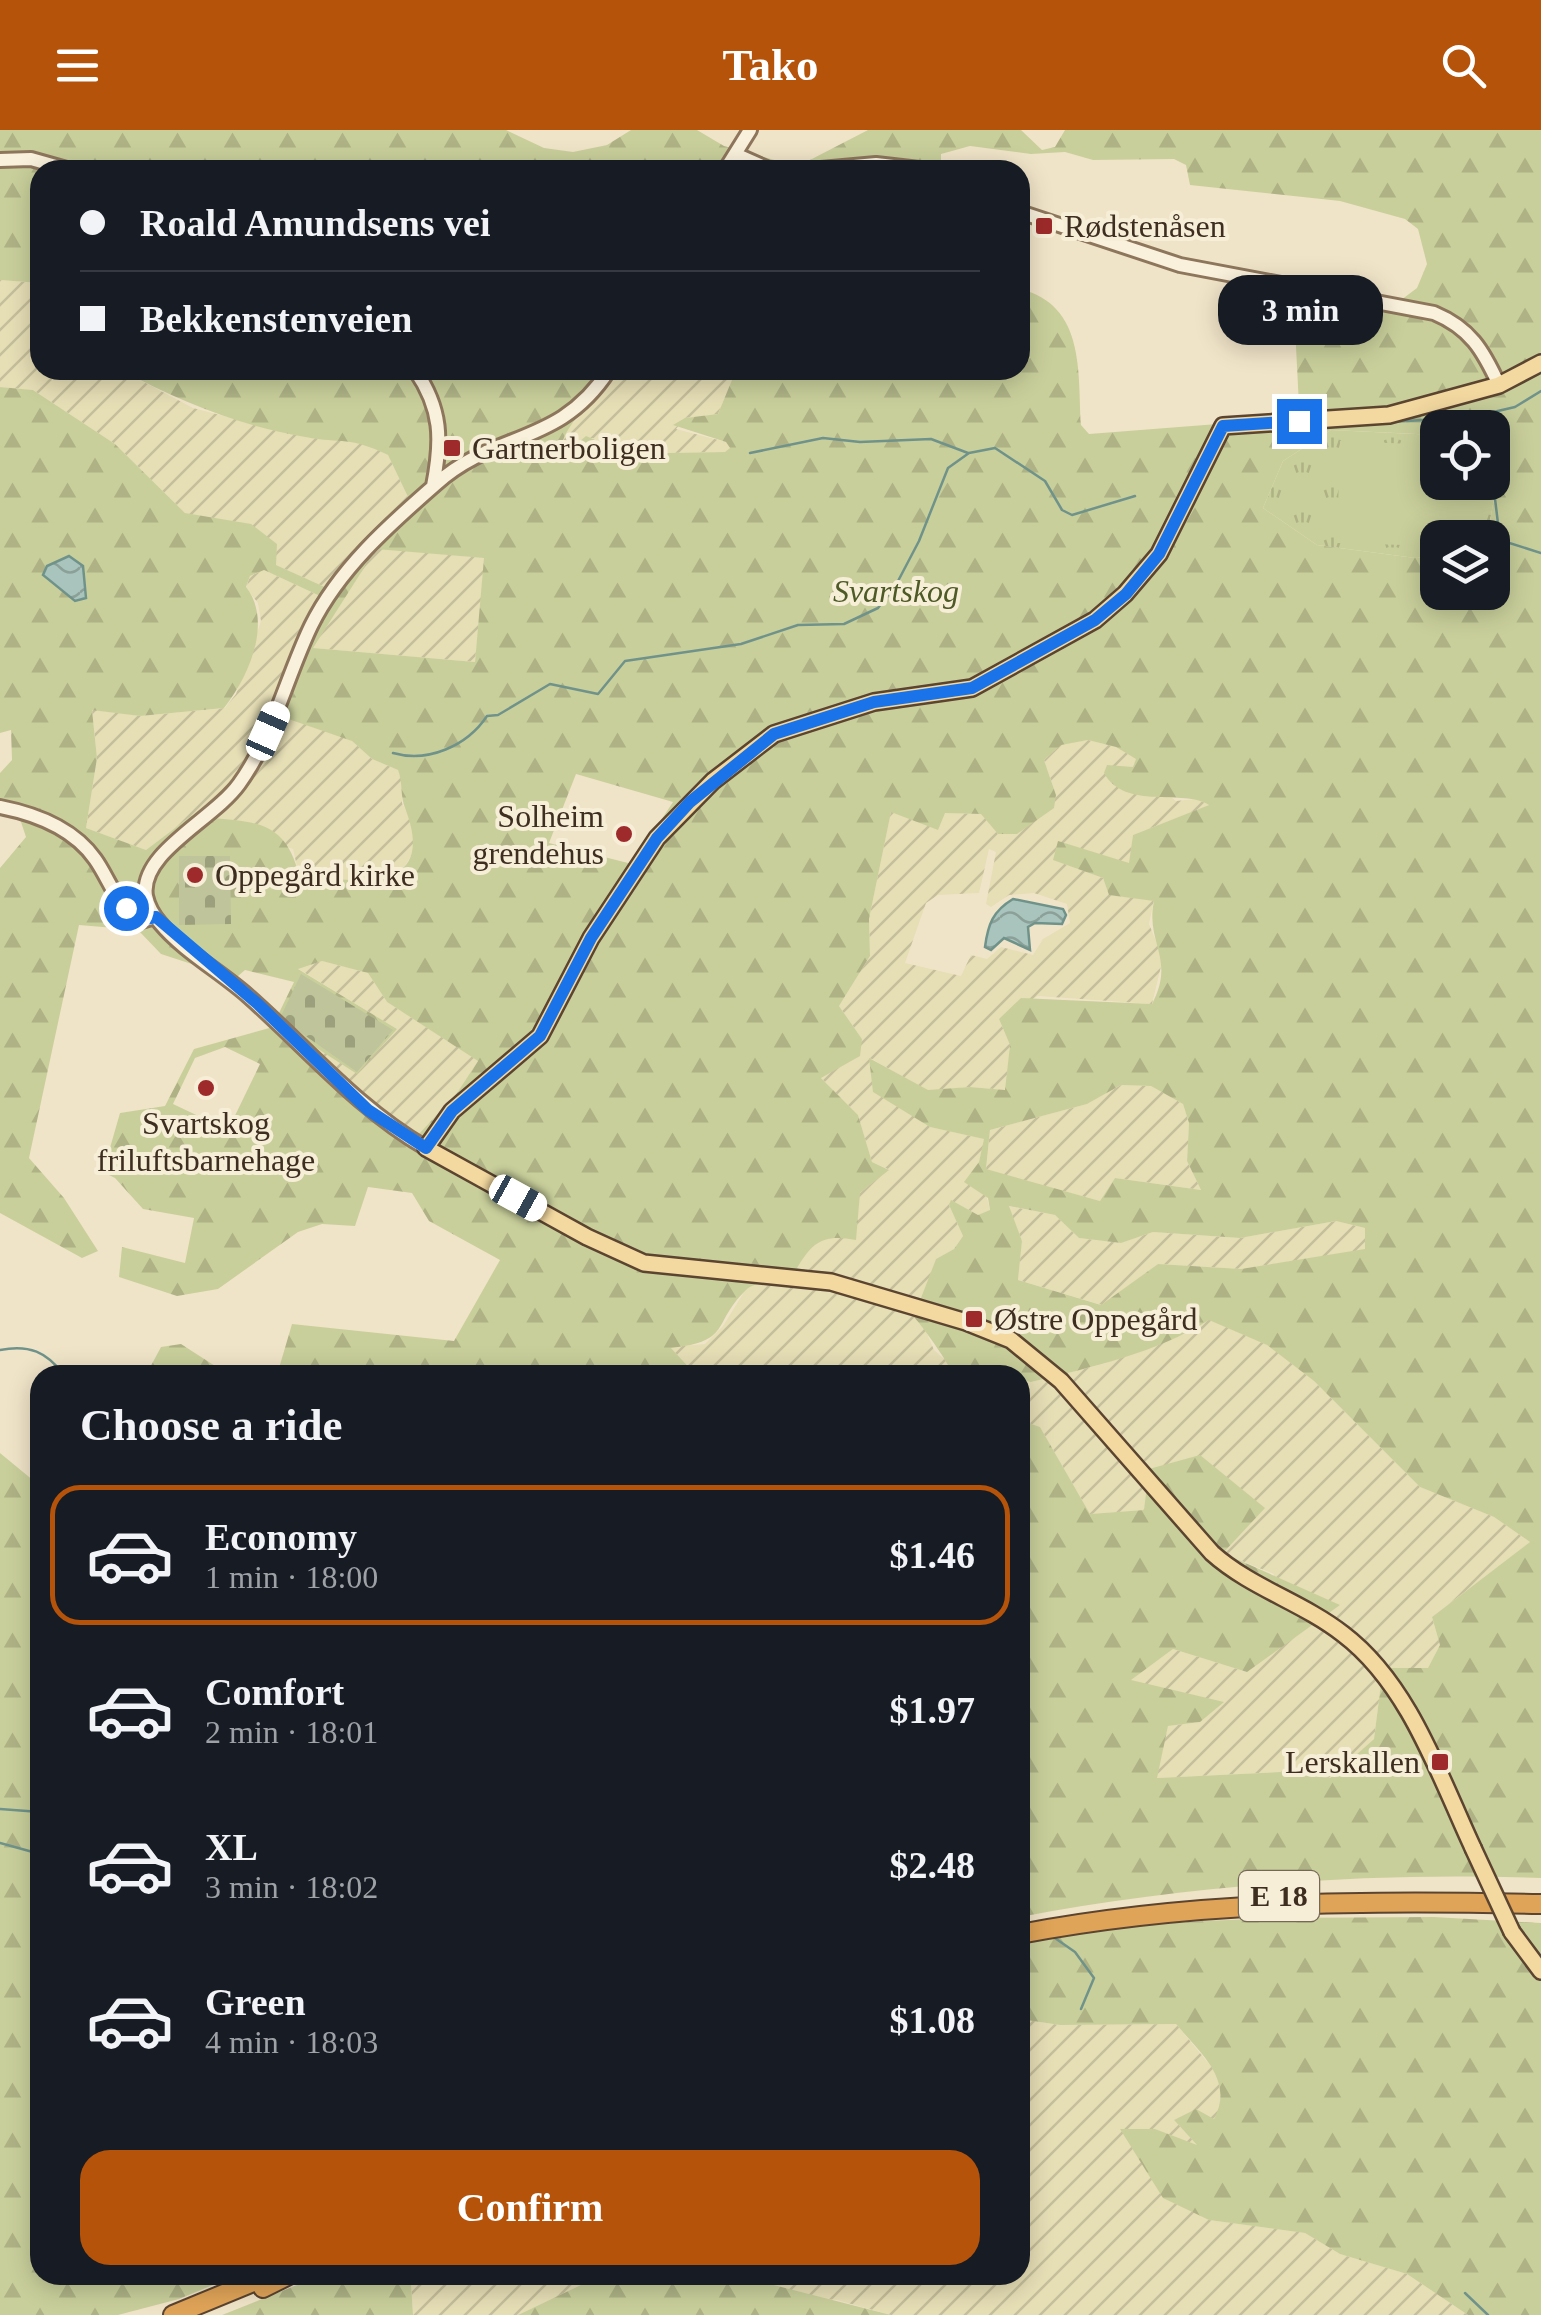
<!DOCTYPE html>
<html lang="en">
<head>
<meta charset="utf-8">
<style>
	body { margin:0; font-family:"Times New Roman",serif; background:#20242c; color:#f1f3f6; height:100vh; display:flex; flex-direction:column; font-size:38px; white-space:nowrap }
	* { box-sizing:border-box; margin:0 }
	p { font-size:32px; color:#9ea1a6 }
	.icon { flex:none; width:55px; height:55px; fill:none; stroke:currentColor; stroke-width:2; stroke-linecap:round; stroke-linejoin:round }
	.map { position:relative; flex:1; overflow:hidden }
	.side { position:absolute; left:30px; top:1235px; width:1000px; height:920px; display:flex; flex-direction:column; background:#171b24; border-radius:30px; box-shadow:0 5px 25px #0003 }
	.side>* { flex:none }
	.banner { position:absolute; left:30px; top:30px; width:1000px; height:220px; border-radius:30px; box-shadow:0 5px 25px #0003; display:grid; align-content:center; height:220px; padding:0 50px; background:#171b24 }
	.fabs { position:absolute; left:1420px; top:280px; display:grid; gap:20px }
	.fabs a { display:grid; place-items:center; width:90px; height:90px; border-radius:20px; background:#171b24; box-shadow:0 5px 25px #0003; font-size:50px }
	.end { position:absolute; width:45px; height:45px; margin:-22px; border:12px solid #1a73e8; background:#fff; box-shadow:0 0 0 5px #fff }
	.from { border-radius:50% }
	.bubble { position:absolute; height:70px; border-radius:30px; background:#171b24; box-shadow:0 5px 25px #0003; font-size:32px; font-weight:700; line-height:70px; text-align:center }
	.car { position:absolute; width:30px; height:60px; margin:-30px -15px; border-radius:12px; box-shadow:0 0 8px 2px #0007; background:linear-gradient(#fff 24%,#345 0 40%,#fff 0 76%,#345 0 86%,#fff 0) }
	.banner b { display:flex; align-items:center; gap:35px; height:95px; font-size:38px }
	.banner b+b { border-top:2px solid #363941 }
	.banner i { width:25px; height:25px; background:#f1f3f6 }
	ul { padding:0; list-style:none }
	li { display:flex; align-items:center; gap:30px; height:140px; margin:0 20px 15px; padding:0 30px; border:5px solid transparent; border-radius:30px }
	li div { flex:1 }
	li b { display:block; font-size:38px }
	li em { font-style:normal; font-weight:700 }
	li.active { border-color:#b45309 }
	li>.icon { width:90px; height:90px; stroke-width:1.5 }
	h2 { padding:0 50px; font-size:45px; line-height:120px }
	.primary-button { display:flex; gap:20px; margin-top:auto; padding:20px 50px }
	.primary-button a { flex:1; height:115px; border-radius:30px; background:#b45309; color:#fff; font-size:40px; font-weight:700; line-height:115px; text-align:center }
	header { display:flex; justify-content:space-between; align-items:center; height:130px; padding:0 50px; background:#b45309; color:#fff; font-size:45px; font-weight:700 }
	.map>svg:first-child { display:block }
	.farmland { fill:url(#farmland-furrows); fill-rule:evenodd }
	.grass { fill:url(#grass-tufts) }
	.forest { fill:url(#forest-firs); fill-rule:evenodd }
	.cemetery { fill:url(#cemetery-stones) }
	.pitch { fill:#c9cf9b }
	.water { fill:url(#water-waves); stroke:#6f938a; stroke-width:2.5 }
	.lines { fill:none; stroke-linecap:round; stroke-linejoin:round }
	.stream { stroke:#6f938a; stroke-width:2.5 }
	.minor-casing { stroke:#8d765c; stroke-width:18 }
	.major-casing { stroke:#5b4430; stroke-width:20 }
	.highway-casing { stroke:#5b4430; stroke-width:22 }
	.minor { stroke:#faf1dc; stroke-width:12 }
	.major { stroke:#f3d9a0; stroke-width:15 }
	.highway { stroke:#e0a458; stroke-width:18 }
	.major-bridge-casing { stroke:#5b4430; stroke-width:20; stroke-linecap:butt }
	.major-bridge { stroke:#f3d9a0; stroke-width:15 }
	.route { stroke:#1a73e8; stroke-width:12 }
	.poi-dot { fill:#9e2a2b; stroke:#f7eed8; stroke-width:4 }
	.labels { text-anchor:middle; stroke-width:8; stroke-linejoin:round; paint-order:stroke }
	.shield { fill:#f7eed8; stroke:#756857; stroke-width:2.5 }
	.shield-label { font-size:30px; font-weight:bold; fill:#3d2e20 }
	.poi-label { font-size:32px; fill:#3d2e20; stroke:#f7eed8; text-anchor:start }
	.park-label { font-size:32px; font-style:italic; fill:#4d5a26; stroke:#f7eed8 }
</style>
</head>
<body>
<header><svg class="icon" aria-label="menu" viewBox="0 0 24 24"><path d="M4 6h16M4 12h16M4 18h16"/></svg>Tako<svg class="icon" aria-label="search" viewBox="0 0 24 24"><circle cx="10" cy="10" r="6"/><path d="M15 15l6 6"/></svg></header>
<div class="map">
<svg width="1541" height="2185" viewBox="0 0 1541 2185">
	<defs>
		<pattern id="farmland-furrows" width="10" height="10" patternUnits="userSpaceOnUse" patternTransform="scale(2.5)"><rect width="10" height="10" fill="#e6deb5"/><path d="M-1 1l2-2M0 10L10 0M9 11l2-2" fill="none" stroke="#c6bf9b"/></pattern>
		<pattern id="grass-tufts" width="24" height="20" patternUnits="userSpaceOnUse" patternTransform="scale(2.5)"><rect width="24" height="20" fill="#c9cf9b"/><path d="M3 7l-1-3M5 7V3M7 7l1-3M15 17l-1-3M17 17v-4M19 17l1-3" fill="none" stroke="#aeb285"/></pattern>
		<pattern id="forest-firs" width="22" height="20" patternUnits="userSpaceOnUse" patternTransform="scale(2.5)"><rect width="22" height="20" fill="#c9cf9b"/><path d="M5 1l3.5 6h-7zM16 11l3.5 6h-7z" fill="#aeb285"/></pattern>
		<pattern id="cemetery-stones" width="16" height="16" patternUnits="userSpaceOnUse" patternTransform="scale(2.5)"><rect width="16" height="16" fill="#bfc49a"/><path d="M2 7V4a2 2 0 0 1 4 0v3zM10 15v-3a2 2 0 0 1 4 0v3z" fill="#9ca07d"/></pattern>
		<pattern id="water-waves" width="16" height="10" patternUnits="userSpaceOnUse" patternTransform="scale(2.5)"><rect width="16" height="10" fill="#a9c4bc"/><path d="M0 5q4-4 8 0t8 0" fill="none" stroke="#8ba098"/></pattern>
	</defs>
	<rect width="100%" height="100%" fill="#f0e4c8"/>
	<path class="farmland" d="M0,150L40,153V240H121L193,278L309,308H347L366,314L388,325L408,367L352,422L327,458L276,435L185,383L115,314L33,260L0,257Z
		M615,240H736L718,284L685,288L676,299L726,312L730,318L725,322L667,323L641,313L612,317L592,308L568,317L562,306L566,299L585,282Z
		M376,418L485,428L475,532L312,518Z
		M264,440L320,466L298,519L352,611L372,629L398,640L403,653L402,673L414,697L416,717L405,736L366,754L299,745L293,719L191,686L146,720L86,698L97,628L92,579L140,586L225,578L236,564L261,491L258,473L246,458L250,446Z
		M1088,610L1116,617L1137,629L1134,637L1176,671L1196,669L1210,675L1133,705L1130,734L1058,712L1054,730L1103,748L1109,765L1154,770L1149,794L1163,828L1152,874L1038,866L999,889L1010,915L1006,960L970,957L928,961L870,928L930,997L985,1009L979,1032L990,1081L978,1085L952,1071L949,1075L963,1106L954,1119L936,1129L922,1168L796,1138L811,1114L832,1106L860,1063L888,1039L872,1032L858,985L821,948L862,909L839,876L870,826L869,789L891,681L982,684L998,704L1056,665L1044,630L1061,614ZM989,719L996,722L986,774L991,777L1009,765L1034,763L1067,774L1070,793L1043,809L1033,825L1001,817L987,829L971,825L961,846L905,833L926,773L938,765L979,763Z
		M322,831L368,843L387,872L479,931L457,963L418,1005L374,981L294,904L397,899L297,838Z
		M1121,955L1151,956L1183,974L1189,993L1187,1031L1201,1060L1115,1048L1100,1071L986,1040L990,1000L1087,974Z
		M1008,1076L1055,1085L1079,1108L1120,1113L1153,1102L1240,1108L1336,1091L1365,1098V1120L1241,1139L1158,1134L1102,1175L1018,1150L1022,1111Z
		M761,1151L818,1156L907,1179L919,1185L934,1220L952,1236L953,1245H696L670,1217L705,1214L723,1196L746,1159Z
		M1208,1189L1268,1215L1314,1251L1420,1357L1494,1387L1530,1412L1432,1487L1440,1515L1428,1539H1383L1374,1609L1330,1648L1280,1642L1156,1648L1168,1596L1200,1592L1129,1551L1173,1519L1247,1542L1274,1444L1222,1423L1145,1380L1090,1384L1040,1297L1020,1290V1250L1031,1252L1103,1234L1187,1203Z
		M1020,1889L1060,1895L1176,1894L1219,1946L1221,1976L1214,1990H1174L1199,2017L1209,2090L1305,2103L1340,2124L1407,2144L1468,2185H891L837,2170L617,2153H585L518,2185H413L411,2153L424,2145H1020Z"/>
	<path class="grass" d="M1331,300L1437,305L1438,352H1492L1493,341L1496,358L1487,407L1438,408L1437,426L1415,428L1317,415L1263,378L1283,331Z"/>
	<path class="forest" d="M0,0H506L544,18L573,22L607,15L631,0H697L724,16L789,34L808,31L868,0H1021L1042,20L1055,17L1065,0H1541V1748C1368,1742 1190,1755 1020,1787V1290L1040,1297L1090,1384L1144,1380L1149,1339L1200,1325L1265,1378L1223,1423L1340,1475L1247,1542L1173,1519L1131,1550L1224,1572L1200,1592L1168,1596L1157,1648L1280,1642L1330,1648L1374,1609L1383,1538H1428L1440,1515L1432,1487L1530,1412L1494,1387L1420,1357L1314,1251L1267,1215L1209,1190C1156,1223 1092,1237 1031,1252L1020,1250V1245H953C952,1237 914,1183 906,1179C875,1171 771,1136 746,1160C711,1194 733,1211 671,1218L696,1245H277L292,1194L454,1211L500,1130L429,1091L412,1063L368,1057L355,1096L322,1094L298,1102L218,1159L177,1166L119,1147L122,1117L185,1133L194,1088L143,1079L115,1048L103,1042L120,983L165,976L194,919L273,897L210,840L161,824L138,800L79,795L29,1028L64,1068L98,1121L82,1128L0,1083V738L26,707L19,686L0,674V643L12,630L11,600L0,603V257L33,260L115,314L185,383L251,394L277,414L276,435L327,458L352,422L408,367L388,325C349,306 343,314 305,307C237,295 181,272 121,240H615C604,258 562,299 563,313L573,317L586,306L612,317L634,312L667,323L725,322L730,318L726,312L673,295L685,288L718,284L736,240H1020V159C1085,175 1078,241 1081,295L1089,304L1282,289L1299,276L1295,197L1306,178L1393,176L1417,158L1427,134L1418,99L1405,89L1340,71L1190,55L1186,35L1174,29L1093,30L1065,22L1031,24L970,16L941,24V40H755L741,35L731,40H40V153L0,150ZM1438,298H1492L1496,358L1487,407L1492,408V462H1438L1437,426L1415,428L1317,415L1263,378L1283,331L1331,300L1438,305ZM376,419L484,428L475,532L313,518ZM264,440L320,466L271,583L352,611L372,629L398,640C403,653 400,666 405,678C439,765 356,752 299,745C284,683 245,693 191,686L146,720L86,698L97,628L92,580L140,586L224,578C249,547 273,491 246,457L250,446ZM1088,610L1116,617L1136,629L1133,637L1107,635L1104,643C1125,681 1183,658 1209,675L1133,705L1129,733L1058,711L1053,730L1103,748L1109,765L1154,771C1145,813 1176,828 1152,874L1021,868L999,889L1010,915L1005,960L970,957L928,960L869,928L873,962L930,997L984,1009L979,1032L964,1052L988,1068L990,1080L978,1085L951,1070L949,1075L963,1106L954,1119L936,1129L921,1168L797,1138C813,1111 824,1104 856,1110L860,1063L889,1040L872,1032L858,985L821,948L860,926L862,909L839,876L870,826L869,789L891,682L938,700L945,683L981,684L998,704H1017L1054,678L1056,665L1044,630L1061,615ZM576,644L673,672L632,734L549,713ZM322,831L368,843L387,872L478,931L457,963L418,1005L374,981L301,908L357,944L397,899L298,839ZM245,840L294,852L278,885L237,847ZM225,917L260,934L228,1000L173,974L195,928ZM1121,955L1151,956L1183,974L1189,993L1187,1031L1201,1060L1115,1048L1100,1071L986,1039L990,1000L1087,974ZM1009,1076L1055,1085L1079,1108L1121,1113L1153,1102L1240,1108L1336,1091L1365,1098V1119L1241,1139L1158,1134L1101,1175L1018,1150L1022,1111Z
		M181,1214L229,1245H146L161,1217Z
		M0,1323L40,1356V2145H237L179,2169L118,2185H0Z
		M1434,1787L1541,1793V2185H1468L1407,2144L1340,2124L1305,2103L1209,2090L1163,2068L1120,1999H1155L1197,2015L1174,1990L1196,1979L1214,1989C1235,1950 1200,1923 1176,1894L1060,1895L1020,1889V1814C1156,1785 1296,1788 1434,1787Z
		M322,2145H424L411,2153L413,2185H222Z
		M750,2149L891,2185H518L585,2153Z"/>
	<path class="cemetery" d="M179,726H230L231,794L179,795Z
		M301,844L393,900L357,942L280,888Z"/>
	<path class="pitch" d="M1340,311L1437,315L1438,352L1487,353L1485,407L1438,408L1437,416L1337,413Z"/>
	<path class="water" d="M69,426L83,436L86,468L75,471L43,445L47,436Z
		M1013,769L1063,779L1066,785L1062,794L1035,793L1028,797L1030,820L1004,808L991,820L985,817C988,794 993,781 1013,769Z"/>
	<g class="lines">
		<path class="stream" d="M1485,284L1487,298
			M1374,293L1472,287L1515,277L1541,261
			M750,323L823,308L860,312L931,309L968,323
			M1492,344L1500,410L1541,423
			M393,623C428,633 467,616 487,586L498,585L550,554L598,564L625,531L741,514L798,495L844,494L878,478L897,453L919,411L948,338L969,323L995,318L1045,351L1062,380L1072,385L1135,366
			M0,1220C29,1214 47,1222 64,1245
			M0,1679L40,1682
			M0,1713L40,1724
			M1020,1784L1027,1789
			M1052,1806L1075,1822L1094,1848L1081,1879
			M1465,2163L1488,2185"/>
		<g class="minor-casing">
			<path id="minor" d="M735,24L771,40
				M0,30L31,29L70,40
				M725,40L750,0
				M810,40L876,34L928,40
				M1020,82L1180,135L1434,183C1470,198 1483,220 1499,255
				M415,240C442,279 442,310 433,356
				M0,677C36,684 73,698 95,729C109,748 119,782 142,791L155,787
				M426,1018C357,978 307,918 248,866C221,842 183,821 160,793C154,786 148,776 146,766C139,723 213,690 239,654C273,607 286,548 311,496C339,439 389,395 436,354C496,300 559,317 609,240"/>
		</g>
		<g class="major-casing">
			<path id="major" d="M1473,1718C1439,1645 1409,1554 1343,1504C1302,1472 1251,1458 1212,1423L1061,1251L1011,1210L966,1192L831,1152L644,1133L587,1107L426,1018L452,981L540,906L591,808L657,708L713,651L774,604L874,572L972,558L1095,490L1125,464L1159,424L1223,296L1389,285L1499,255L1541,233
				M1512,1802L1541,1841"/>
		</g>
		<g class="highway-casing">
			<path id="highway" d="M1020,1804C1193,1771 1366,1770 1541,1774
				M263,2158L289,2145
				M173,2185L270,2145"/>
		</g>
		<use href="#minor" class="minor"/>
		<use href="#major" class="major"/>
		<use href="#highway" class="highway"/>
		<g class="major-bridge-casing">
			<path id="major-bridge" d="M1473,1718L1512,1802"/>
		</g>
		<use href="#major-bridge" class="major-bridge"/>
	</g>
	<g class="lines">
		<path class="route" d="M126,778L140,790L156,787L258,874L368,980L426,1018L452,981L540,906L591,808L657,708L690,672L774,604L874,572L972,558L1095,490L1126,464L1159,424L1223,296L1299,291"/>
	</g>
	<g class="poi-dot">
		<rect x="1034" y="86" width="20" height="20" rx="5"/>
		<rect x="442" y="308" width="20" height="20" rx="5"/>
		<circle cx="624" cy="704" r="10"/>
		<circle cx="195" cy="745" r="10"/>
		<circle cx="206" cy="958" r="10"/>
		<rect x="964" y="1179" width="20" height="20" rx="5"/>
		<rect x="1430" y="1622" width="20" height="20" rx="5"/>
	</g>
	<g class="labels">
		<rect class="shield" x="1239" y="1741" width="80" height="50" rx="8"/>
		<g class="shield-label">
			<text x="1279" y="1776">E 18</text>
		</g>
		<g class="poi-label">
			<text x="1064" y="107">Rødstenåsen</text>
			<text x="472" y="329">Gartnerboligen</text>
			<text x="604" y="697" text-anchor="end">Solheim<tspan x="604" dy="37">grendehus</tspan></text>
			<text x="215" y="756">Oppegård kirke</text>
			<text x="206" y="1004" text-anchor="middle">Svartskog<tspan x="206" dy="37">friluftsbarnehage</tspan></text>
			<text x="994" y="1200">Østre Oppegård</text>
			<text x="1420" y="1643" text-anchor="end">Lerskallen</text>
		</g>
		<g class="park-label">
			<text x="896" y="472">Svartskog</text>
		</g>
	</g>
</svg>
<div class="fabs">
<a><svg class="icon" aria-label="locate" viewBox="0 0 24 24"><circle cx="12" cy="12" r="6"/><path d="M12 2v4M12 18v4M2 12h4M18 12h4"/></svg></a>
<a><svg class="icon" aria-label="layers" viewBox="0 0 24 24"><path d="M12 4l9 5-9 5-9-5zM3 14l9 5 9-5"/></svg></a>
</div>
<i class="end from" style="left:126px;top:778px"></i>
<i class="end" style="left:1299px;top:291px"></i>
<div class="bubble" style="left:1218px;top:145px;width:165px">3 min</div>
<i class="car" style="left:268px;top:601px;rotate:24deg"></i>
<i class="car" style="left:518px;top:1068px;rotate:119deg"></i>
<div class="banner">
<b><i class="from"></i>Roald Amundsens vei</b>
<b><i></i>Bekkenstenveien</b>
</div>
<section class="side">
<h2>Choose a ride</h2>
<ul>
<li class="active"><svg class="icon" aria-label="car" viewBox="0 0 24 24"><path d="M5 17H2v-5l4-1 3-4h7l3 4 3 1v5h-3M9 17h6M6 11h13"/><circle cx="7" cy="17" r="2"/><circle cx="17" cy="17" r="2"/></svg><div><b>Economy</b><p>1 min · 18:00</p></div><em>$1.46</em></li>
<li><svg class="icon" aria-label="car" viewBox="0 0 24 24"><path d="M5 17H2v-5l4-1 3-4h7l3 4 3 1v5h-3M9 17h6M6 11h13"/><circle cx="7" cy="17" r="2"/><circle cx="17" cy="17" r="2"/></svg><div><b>Comfort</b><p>2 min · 18:01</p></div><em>$1.97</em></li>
<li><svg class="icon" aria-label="car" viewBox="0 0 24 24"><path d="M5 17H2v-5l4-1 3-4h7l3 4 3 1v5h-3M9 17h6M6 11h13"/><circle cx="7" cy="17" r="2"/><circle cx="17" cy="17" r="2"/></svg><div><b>XL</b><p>3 min · 18:02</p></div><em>$2.48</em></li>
<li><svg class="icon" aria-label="car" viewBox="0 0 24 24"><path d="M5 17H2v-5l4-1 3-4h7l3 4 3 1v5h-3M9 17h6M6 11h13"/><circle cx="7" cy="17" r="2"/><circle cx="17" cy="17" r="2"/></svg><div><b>Green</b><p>4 min · 18:03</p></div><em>$1.08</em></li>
</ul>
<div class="primary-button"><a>Confirm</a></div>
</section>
</div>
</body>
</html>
